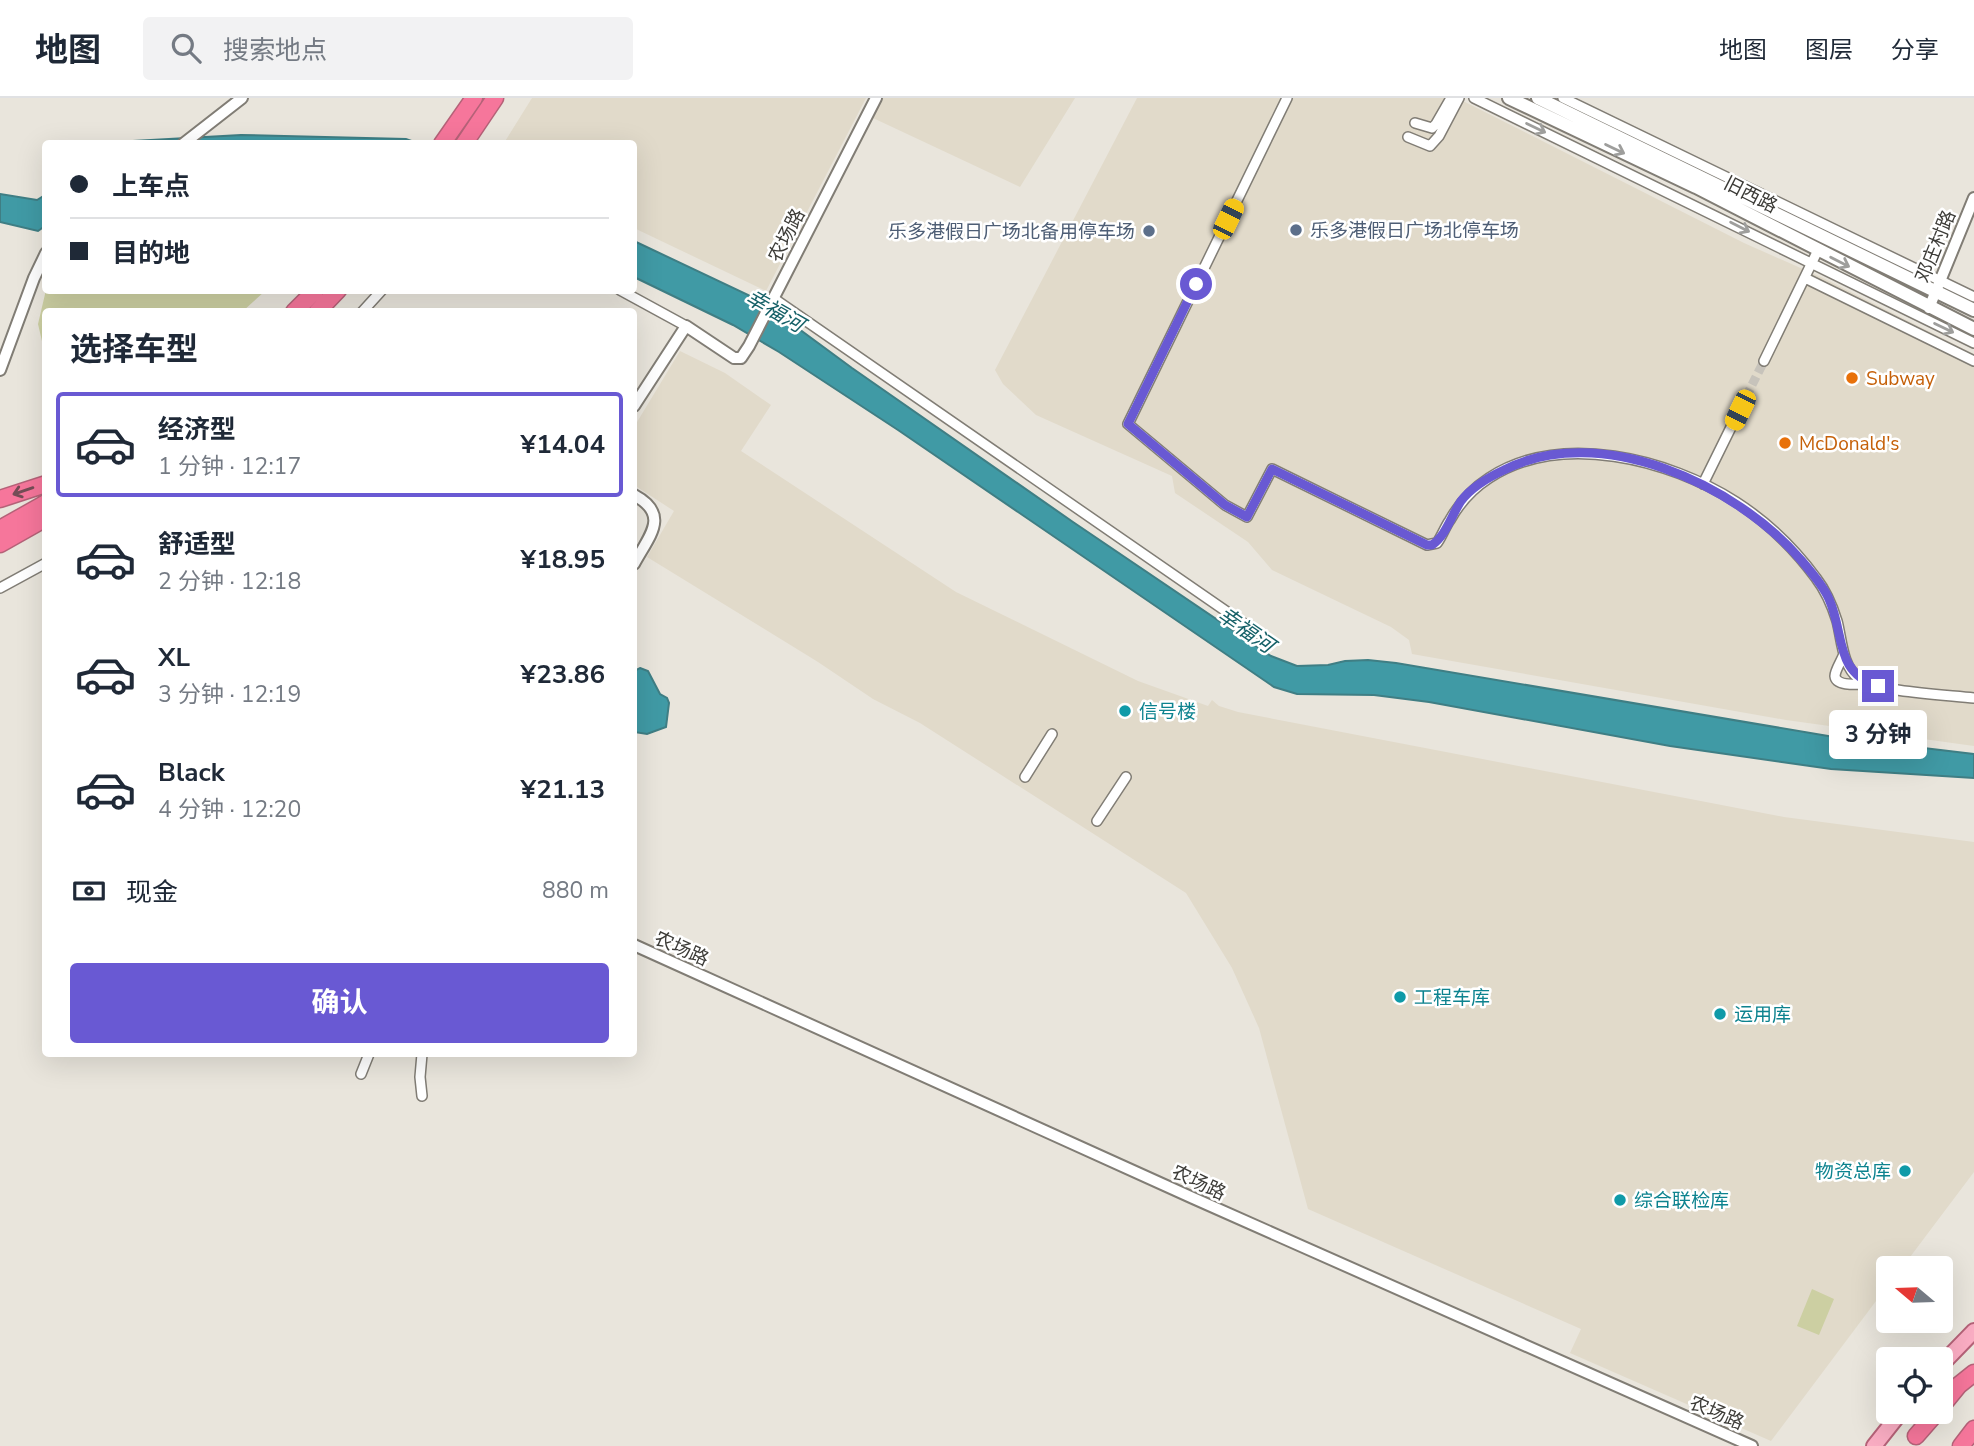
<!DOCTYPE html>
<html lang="zh">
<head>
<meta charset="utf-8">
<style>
	body { margin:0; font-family:"Nunito Sans","Noto Sans SC",sans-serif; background:#f2f2f3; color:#1f2937; height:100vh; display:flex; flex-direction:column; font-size:26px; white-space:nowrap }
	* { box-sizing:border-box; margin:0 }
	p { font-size:23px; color:#747a83 }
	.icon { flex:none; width:38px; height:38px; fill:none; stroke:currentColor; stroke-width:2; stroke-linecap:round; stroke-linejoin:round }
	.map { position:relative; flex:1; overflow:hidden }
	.details { position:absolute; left:42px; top:210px; width:595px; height:749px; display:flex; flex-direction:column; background:#fff; border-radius:7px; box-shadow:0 7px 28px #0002 }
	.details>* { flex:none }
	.banner { position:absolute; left:42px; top:42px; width:595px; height:154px; border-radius:7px; box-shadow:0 7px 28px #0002; display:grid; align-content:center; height:154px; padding:0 28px; background:#fff }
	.needle { width:46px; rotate:289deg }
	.controls { position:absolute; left:1876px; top:1158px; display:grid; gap:14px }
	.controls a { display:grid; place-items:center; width:77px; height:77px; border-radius:7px; background:#fff; box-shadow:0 7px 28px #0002; font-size:35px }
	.end { position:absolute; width:32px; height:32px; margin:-16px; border:9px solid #6959d3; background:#fff; box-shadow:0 0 0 4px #fff }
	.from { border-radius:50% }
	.bubble { position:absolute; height:49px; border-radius:7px; background:#fff; box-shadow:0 7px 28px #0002; font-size:23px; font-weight:700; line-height:49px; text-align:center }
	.car { position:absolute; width:21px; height:42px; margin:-21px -10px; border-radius:9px; box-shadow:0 0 5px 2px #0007; background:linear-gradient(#f5c518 24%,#345 0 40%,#f5c518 0 76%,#345 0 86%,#f5c518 0) }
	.banner b { display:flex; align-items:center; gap:24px; height:66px; font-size:26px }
	.banner b+b { border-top:2px solid #e0e1e3 }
	.banner i { width:18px; height:18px; background:#1f2937 }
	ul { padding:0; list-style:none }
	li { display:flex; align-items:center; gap:21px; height:105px; margin:0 14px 10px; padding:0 14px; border:4px solid transparent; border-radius:7px }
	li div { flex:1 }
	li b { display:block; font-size:26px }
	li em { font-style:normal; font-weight:700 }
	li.on { border-color:#6959d3 }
	li>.icon { width:63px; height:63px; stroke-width:1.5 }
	h2 { padding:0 28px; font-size:32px; line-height:84px }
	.pay { display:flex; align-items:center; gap:18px; height:77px; padding:0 28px; font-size:26px }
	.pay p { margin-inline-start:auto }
	.button { display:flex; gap:14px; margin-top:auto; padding:14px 28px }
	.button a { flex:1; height:80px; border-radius:7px; background:#6959d3; color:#fff; font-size:28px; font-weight:700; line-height:80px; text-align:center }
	header { display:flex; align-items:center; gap:42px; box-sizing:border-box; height:98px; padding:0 35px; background:#fff; border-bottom:2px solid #e0e1e3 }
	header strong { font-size:33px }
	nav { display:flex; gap:38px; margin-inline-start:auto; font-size:24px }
	.search { width:490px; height:63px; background:#f2f2f3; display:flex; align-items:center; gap:18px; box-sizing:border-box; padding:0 24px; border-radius:7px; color:#747a83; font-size:26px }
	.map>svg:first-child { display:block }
	.built { fill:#e1daca }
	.green { fill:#cccfa2 }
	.water { fill:#409aa5; stroke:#3f7e84; stroke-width:2 }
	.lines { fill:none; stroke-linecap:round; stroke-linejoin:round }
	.minor-tunnel { stroke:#c7c3bb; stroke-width:9; stroke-dasharray:9 4.5; stroke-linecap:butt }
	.minor-casing { stroke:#817d75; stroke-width:12 }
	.tertiary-casing { stroke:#817d75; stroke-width:14 }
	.secondary-casing { stroke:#817d75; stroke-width:16 }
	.primary-casing { stroke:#b56278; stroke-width:18 }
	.motorway-casing { stroke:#b56278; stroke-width:19 }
	.minor { stroke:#fff; stroke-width:9 }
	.tertiary { stroke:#fff; stroke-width:10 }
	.secondary { stroke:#fff; stroke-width:12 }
	.primary { stroke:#faadc3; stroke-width:14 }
	.motorway { stroke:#f6769b; stroke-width:16 }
	.oneway { stroke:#9e9e9c }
	.oneway2 { stroke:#744d56 }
	.route { stroke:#6959d3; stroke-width:9 }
	.service-dot { fill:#5c6f8a; stroke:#fff; stroke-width:2.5 }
	.food-dot { fill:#e8710a; stroke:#fff; stroke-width:2.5 }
	.culture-dot { fill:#0f9aa8; stroke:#fff; stroke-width:2.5 }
	.labels { text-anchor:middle; stroke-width:5; stroke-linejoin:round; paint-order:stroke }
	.street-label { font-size:19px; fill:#3d3c38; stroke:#fff }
	.service-label { font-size:19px; fill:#4e5e75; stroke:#fff; text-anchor:start }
	.food-label { font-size:19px; fill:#c56008; stroke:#fff; text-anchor:start }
	.culture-label { font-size:19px; fill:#0d838f; stroke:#fff; text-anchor:start }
	.water-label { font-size:21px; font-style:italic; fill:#156067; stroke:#fff }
</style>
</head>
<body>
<header>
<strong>地图</strong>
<div class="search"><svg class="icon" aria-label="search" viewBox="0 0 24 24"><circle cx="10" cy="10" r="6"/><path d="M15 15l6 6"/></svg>搜索地点</div>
<nav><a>地图</a><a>图层</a><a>分享</a></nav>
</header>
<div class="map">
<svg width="1974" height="1348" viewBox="0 0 1974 1348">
	<rect width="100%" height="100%" fill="#e9e5dc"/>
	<path class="built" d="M532,0H866L766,193L634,130V46L504,45Z
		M883,0H1075L1020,89L873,20Z
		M1137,0H1457L1744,145L1823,180L1974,256V648L1786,622L1412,556L1409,542L1391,529L1272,472L1248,444L1175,395L1172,378L1036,317L1003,286L995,272Z
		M680,253L725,275L771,307L741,353L956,494L1138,583L1208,608L1212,602L1219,608L1238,614L1784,719L1974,744V1074L1901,1171H1888V1187L1771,1343L1570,1255L1581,1231L1308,1111L1259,930L1232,870L1186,795L920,625L873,601L818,564L647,459L674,413L634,387V329Z"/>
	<path class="green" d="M46,192H265V193L243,213L46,214L45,256L38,226Z
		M1812,1191L1834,1201L1819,1237L1797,1228Z"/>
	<path class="water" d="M241,37L406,41L417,45L129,46L133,43Z
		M0,96L37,102L45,97V128L38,133L0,124Z
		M634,143L761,203L852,270L1073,424L1271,558L1297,568L1328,567L1345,563L1368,562L1396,565L1840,640L1974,656V680L1831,671L1670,648L1429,604L1374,597L1297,596L1274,589L898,332L779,254L733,227L634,179Z
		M640,570L648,573L660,596L667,600L669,605L666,629L647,636L634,634V573Z"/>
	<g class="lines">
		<path class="minor-tunnel" d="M1740,311L1764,263"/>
		<g class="minor-casing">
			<path id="minor" d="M1287,0L1128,326L1225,407L1247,419L1272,371L1427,447L1437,445C1442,438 1445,429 1450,422C1460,404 1472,391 1489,380C1561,333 1669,361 1736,404C1767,424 1794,450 1816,480C1826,493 1832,507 1837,523C1842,542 1842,568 1859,581C1877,594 1949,597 1974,600
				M1474,0L1974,245
				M1563,0L1974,199
				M1415,25L1432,30L1436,26L1451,0
				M1408,39L1430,48L1439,38L1459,0
				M1805,180L1974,263
				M620,192L686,228
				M773,200L1259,536
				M362,214L382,192
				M1764,263L1818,152
				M1703,386L1740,311
				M0,490L46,465
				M1844,556C1842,562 1835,572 1835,578C1836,589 1860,586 1868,586
				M1025,679L1052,636
				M1097,723L1126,679
				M422,956L420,979L422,998
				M361,976L369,956"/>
		</g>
		<g class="tertiary-casing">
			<path id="tertiary" d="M183,46L242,0
				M1929,210L1974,100
				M0,272L34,180L46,155
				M634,308L686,228L734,260H741L749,248L876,0
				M634,397C671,417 649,438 634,466
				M634,847L1193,1100L1752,1348"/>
		</g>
		<g class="secondary-casing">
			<path id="secondary" d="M1509,0L1696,89L1974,231
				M1538,0L1974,212"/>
		</g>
		<g class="primary-casing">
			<path id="primary" d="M1941,1267L1974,1233
				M1874,1348L1901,1314"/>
		</g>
		<g class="motorway-casing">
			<path id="motorway" d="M442,46L474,0
				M464,46L495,0
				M294,214L316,192
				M317,214L338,192
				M0,401L46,386
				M0,431L46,405
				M0,446L46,420
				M1941,1309L1959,1287L1974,1275
				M1916,1338L1937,1314
				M1961,1348L1974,1331"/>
		</g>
		<use href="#minor" class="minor"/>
		<use href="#tertiary" class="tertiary"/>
		<use href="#secondary" class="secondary"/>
		<use href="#primary" class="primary"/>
		<use href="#motorway" class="motorway"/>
	</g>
	<defs><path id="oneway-shaft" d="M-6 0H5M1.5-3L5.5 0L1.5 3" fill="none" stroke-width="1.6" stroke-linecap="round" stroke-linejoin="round" transform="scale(1.75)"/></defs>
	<g class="oneway">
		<use href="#oneway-shaft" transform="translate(1536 30) rotate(26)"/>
		<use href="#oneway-shaft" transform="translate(1615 51) rotate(26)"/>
		<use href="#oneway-shaft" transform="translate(1740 129) rotate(27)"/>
		<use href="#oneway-shaft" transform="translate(1840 164) rotate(27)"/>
		<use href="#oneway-shaft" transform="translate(1944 230) rotate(26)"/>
	</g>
	<use class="oneway2" href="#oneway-shaft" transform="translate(23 393) rotate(161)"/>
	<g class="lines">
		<path class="route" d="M1196,186L1128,326L1225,407L1247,419L1272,371L1427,447H1432C1446,438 1452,416 1461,403C1471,390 1489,379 1504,372C1600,323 1737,387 1801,462C1811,474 1823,487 1829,501C1845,537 1834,574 1878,588"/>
	</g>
	<g class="service-dot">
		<circle cx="1296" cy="132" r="7"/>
		<circle cx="1149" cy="133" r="7"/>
	</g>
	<g class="food-dot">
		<circle cx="1852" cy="280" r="7"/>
		<circle cx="1785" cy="345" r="7"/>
	</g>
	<g class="culture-dot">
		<circle cx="1125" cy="613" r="7"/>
		<circle cx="1400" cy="899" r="7"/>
		<circle cx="1720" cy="916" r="7"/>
		<circle cx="1905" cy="1073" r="7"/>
		<circle cx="1620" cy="1102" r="7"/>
	</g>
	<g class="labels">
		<g class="street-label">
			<text transform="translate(1751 96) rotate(27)" y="7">旧西路</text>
			<text transform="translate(786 137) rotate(-63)" y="7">农场路</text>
			<text transform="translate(1935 148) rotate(-68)" y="7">邓庄村路</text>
			<text transform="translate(682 850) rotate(24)" y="7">农场路</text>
			<text transform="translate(1199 1084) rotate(25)" y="7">农场路</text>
			<text transform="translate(1717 1314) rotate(23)" y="7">农场路</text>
		</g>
		<g class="service-label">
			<text x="1310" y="139">乐多港假日广场北停车场</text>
			<text x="1135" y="140" text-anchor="end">乐多港假日广场北备用停车场</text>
		</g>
		<g class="food-label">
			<text x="1866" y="287">Subway</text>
			<text x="1799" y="352">McDonald's</text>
		</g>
		<g class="culture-label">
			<text x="1139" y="620">信号楼</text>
			<text x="1414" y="906">工程车库</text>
			<text x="1734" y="923">运用库</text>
			<text x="1891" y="1080" text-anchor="end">物资总库</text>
			<text x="1634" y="1109">综合联检库</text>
		</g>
		<g class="water-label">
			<text transform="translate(775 213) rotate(30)" y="7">幸福河</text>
			<text transform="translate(1246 532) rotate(35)" y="7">幸福河</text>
		</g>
	</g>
</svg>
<div class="controls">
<a><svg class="needle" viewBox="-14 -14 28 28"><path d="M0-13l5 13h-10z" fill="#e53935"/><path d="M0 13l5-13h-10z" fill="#747a83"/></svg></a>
<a><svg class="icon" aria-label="locate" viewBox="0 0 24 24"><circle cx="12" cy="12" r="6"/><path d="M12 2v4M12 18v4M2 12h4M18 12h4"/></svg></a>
</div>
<i class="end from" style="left:1196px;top:186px"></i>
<i class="end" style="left:1878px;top:588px"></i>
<div class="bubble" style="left:1829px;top:612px;width:98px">3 分钟</div>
<i class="car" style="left:1228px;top:121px;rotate:26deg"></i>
<i class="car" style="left:1740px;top:312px;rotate:206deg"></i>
<div class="banner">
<b><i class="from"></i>上车点</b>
<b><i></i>目的地</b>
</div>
<section class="details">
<h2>选择车型</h2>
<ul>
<li class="on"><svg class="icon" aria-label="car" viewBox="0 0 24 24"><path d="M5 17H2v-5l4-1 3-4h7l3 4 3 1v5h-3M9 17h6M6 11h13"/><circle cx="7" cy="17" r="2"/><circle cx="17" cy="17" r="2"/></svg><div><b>经济型</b><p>1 分钟 · 12:17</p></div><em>¥14.04</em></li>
<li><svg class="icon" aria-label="car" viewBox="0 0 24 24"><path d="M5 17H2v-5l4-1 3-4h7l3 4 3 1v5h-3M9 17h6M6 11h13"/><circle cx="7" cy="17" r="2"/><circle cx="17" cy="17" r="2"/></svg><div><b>舒适型</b><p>2 分钟 · 12:18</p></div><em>¥18.95</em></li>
<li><svg class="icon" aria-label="car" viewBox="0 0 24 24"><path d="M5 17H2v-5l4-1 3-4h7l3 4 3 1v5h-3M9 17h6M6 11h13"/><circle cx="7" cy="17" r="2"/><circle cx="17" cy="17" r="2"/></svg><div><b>XL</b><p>3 分钟 · 12:19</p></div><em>¥23.86</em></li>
<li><svg class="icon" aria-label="car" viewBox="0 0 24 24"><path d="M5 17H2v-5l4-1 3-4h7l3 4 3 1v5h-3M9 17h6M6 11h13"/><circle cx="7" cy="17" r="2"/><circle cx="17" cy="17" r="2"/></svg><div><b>Black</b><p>4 分钟 · 12:20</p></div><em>¥21.13</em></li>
</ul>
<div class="pay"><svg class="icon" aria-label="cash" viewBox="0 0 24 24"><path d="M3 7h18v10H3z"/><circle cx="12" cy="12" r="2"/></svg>现金<p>880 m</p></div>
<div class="button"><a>确认</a></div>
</section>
</div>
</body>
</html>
